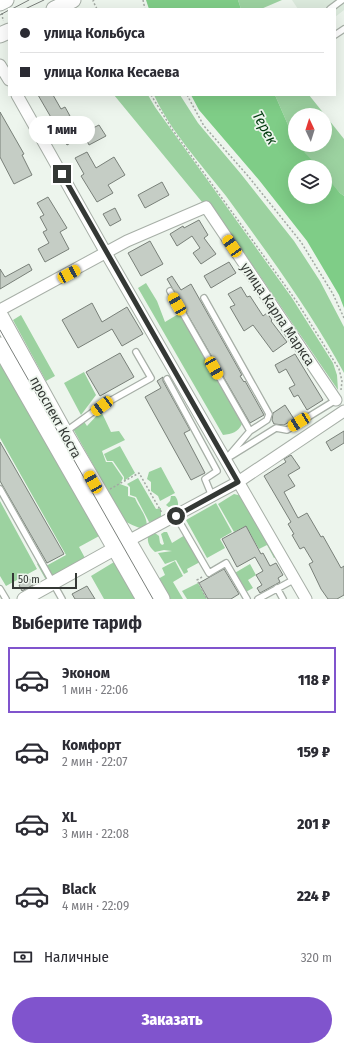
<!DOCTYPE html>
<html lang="ru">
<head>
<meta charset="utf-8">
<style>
	body { margin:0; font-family:"Fira Sans Condensed",sans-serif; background:#f2f2f3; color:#2b2b33; height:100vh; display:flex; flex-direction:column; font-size:15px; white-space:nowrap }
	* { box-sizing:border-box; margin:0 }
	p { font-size:13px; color:#7c7c81 }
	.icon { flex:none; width:22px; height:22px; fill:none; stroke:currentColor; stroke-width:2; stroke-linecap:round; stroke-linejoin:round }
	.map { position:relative; height:599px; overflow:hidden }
	.details { display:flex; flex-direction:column; background:#fff; flex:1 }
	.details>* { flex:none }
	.guide { position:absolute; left:8px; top:8px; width:328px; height:88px; border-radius:0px; box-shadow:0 4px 16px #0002; display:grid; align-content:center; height:88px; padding:0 12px; background:#fff }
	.needle { width:26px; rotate:356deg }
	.fabs { position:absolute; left:288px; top:108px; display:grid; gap:8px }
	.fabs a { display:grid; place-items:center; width:44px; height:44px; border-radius:50%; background:#fff; box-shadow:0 4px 16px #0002; font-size:20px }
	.scale { position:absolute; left:12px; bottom:10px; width:65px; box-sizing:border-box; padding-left:4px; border:2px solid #343835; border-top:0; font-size:11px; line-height:14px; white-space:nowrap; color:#343835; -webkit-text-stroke:3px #edf5ed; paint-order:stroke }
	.end { position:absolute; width:18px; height:18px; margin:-9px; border:5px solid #343835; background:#fff; box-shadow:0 0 0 2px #fff }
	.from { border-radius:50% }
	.bubble { position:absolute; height:28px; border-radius:14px; background:#fff; box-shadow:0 4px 16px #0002; font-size:13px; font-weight:800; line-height:28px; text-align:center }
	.car { position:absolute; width:12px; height:24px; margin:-12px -6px; border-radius:5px; box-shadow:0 0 3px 1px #0007; background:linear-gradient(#f5c518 24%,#345 0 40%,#f5c518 0 76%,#345 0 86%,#f5c518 0) }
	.guide b { display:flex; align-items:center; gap:14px; height:38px; font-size:15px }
	.guide b+b { border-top:1px solid #e1e1e2 }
	.guide i { width:10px; height:10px; background:#2b2b33 }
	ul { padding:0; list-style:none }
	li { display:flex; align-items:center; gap:12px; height:66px; margin:0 8px 6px; padding:0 4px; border:2px solid transparent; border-radius:0px }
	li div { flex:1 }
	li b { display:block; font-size:15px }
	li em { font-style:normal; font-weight:800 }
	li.selected { border-color:#8054cd }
	li>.icon { width:36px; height:36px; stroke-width:1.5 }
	h2 { padding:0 12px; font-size:18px; line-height:48px }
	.pay { display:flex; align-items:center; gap:10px; height:44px; padding:0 12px; font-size:15px }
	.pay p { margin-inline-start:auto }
	.primary-button { display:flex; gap:8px; margin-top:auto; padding:8px 12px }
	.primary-button a { flex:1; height:46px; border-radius:24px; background:#8054cd; color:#fff; font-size:16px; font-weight:800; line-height:46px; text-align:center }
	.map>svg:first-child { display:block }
	.built { fill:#dceadd }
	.green { fill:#9cd2a0 }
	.water { fill:#7fcd87 }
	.building { fill:#c5cdc5; stroke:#798079 }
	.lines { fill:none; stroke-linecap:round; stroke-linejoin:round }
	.service-casing { stroke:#a7afa7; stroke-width:8 }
	.minor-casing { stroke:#a7afa7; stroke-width:13 }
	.tertiary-casing { stroke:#a7afa7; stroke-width:15 }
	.secondary-casing { stroke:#a7afa7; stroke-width:17 }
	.primary-casing { stroke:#a7afa7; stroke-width:19 }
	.path { stroke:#a2a8a2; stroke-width:1.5; stroke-dasharray:2 2; stroke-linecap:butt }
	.service { stroke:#fff; stroke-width:5.5 }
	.minor { stroke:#fff; stroke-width:11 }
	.tertiary { stroke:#fff; stroke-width:13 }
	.secondary { stroke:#fff; stroke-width:15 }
	.primary { stroke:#fff; stroke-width:17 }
	.tram { stroke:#7a7f7b; stroke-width:1 }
	.route { stroke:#343835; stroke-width:5 }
	.labels { text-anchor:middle; stroke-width:3.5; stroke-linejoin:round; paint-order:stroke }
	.street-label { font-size:14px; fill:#343835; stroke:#edf5ed }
	.water-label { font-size:15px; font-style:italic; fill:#003b0e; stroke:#edf5ed }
</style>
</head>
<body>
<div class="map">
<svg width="344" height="599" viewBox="0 0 344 599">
	<rect width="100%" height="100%" fill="#edf5ed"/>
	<path class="built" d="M292,0H344V10L335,17V9H298Z"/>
	<path class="green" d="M238,0H282L261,9H241Z
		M114,95H148L155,107L292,298L333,363L337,375L338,390L212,206L202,202Z
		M154,95H180L198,123L241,174L294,241L320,281L344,327V373C311,312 267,252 226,196C201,164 171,132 154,95Z
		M275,95H309L325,115H295V141Z
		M325,115L344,139V196L340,193L325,176V167H317L298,145H325Z
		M146,283L157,301L165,322L180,313L242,424C238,432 232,434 223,435L138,288Z
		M21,315L55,376L46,381L13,320Z
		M0,357L101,535L79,547L85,558L46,580L37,564L43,560L46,566L66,555L0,438Z
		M84,372L96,395L81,415L64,383Z
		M101,411L111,432L119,431L125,440L102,451L106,462H112L123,478L120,484L128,487V496L135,498C139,508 147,515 147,527L142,529C136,526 128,524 124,520L72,427L81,417L87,426Z
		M120,446L135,473L124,481V477L113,461H107L104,454Z
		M161,467L175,493L160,501L158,496L151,491V482L147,479L149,472Z
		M138,478L156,509L161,508V517L158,521L149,522L136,497L130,495V487L127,484Z
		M234,494L242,496L277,557L274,558L267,545L259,549L246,526L234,532L218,504Z
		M171,496H175C178,499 179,505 177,509L170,508L166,505L170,501Z
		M0,501L37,569L6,586L0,576Z
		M216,503L232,532L220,539L225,548L207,558L186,520Z
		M164,532H167L172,543L185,535L200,562L187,569L188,572L184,574L176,560L165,564L158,553L172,551L164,550L155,552C150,548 147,543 148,536L155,533L159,536L160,543L162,545L164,544L161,534Z
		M119,559L140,599H104L91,576Z
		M175,561L183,576L173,582L183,599H169L158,579L165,575L162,568Z
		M250,564L256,575L248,580L253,588L244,593L233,574Z
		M198,583L207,599H187L182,591Z"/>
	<path class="water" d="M146,0H238L241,9H149Z
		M191,95H275L295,141V145H298L318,167H295V197H325V175L340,193L344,196V308L339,295L307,241L259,180L199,110Z"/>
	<path class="building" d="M38,95H53L61,109L65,107L70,116L66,117L79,138L67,145Z
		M0,112L24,154L22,155L32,175L14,184L0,157Z
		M99,125L106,136L89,145L83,133Z
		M87,152L96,168L114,157L125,175L108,185L113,193L97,202L81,176L84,174L75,158Z
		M162,182L169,195L145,208L138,195Z
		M48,197L67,228L60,232L69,249L45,262L38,249L49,243L43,232L47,230L40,217L44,215L37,203Z
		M115,208L121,220L110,226L103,214Z
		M199,220L208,235L204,238L216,254L201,264L193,253L200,248L192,236L177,246L170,234L183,226L184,228Z
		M150,241L163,264L141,276L128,253Z
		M229,262L236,273L211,288L204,276Z
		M29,264L32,270L0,289V269L5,277Z
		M172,276L181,290L191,284L242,375L240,376L244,382L245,381L264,415L250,423L167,279Z
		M241,287L247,297L250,296L263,316L267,313L272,320L271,321L287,342L273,352L253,325L244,331L230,307L235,305L228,294Z
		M92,303L102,322L127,307L143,334L122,346L112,329L78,348L62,320Z
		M120,353L134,377L100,396L86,372Z
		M295,354L323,400L307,410L298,395L294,397L289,388L295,385L286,369L279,373L275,365Z
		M163,377V381L190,430L184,433L205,473L191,480L145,397L161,388L157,381Z
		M285,405L294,419L284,425L274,424L272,420L273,413Z
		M344,431V443L331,451L326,442Z
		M0,442L64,554L47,563L0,481Z
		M291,455L300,468L288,475L295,486L284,492L298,518L307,513L321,537L323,536L341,568L344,566V595L337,599H328L321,589L309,564L313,562L304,547L300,549L292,535L294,534L288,524L291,522L264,476L286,462L284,459Z
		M246,526L261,554L263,553L270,566L276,563L283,575L278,578L280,582L260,593L257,588L262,585L256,575L263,571L255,557L237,567L222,539Z
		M224,569L239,594L231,599H208L199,583Z
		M30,579L33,585L22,591L19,585Z
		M87,586L95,599H75L72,594Z"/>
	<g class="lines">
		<g class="service-casing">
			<path id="service" d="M330,9L342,0
				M335,35L344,29
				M170,291L250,431L226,459
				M204,298L269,414L267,420L250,431
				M167,379L217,471L205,479L212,496
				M65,432L101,406L151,378L136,352
				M231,456L276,428L287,430L336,400
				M0,489L62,599
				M176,516L209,573L226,563L247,599
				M277,588L283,599
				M0,589L6,599
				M258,599L295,579"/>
		</g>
		<g class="minor-casing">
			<path id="minor" d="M0,65L9,80
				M17,95L106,253L306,599
				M0,310L127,241L206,207L336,400
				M128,541L238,482L344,411"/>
		</g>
		<g class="tertiary-casing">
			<path id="tertiary" d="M24,599L123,544"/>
		</g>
		<g class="secondary-casing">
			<path id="secondary" d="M0,3L6,0
				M54,9L73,0
				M0,35L9,31"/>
		</g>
		<g class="primary-casing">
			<path id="primary" d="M0,317L64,433L161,599
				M0,346L145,599"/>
		</g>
		<path class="path" d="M94,0L93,1L97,9
			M143,0L145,9
			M113,9H115
			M2,13L3,21
			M151,95L172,129L297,302L339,369L342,381L341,390
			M187,95L204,126L248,176L301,242L333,294L344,318
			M110,489L139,473L162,513
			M202,577L197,580L207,599"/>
		<use href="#service" class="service"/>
		<use href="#minor" class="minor"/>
		<use href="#tertiary" class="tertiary"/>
		<use href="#secondary" class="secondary"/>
		<use href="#primary" class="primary"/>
		<path class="tram" d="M12,9L29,0
			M25,9L44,0
			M0,15L9,10
			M0,330L153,599"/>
	</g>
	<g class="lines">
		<path class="route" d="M62,174L238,482L176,516"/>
	</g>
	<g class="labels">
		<g class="street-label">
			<text transform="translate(278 314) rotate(56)" y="5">улица Карла Маркса</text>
			<text transform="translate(56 417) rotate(61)" y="5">проспект Коста</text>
		</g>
		<g class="water-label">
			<text transform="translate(265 128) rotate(61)" y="5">Терек</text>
		</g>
	</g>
</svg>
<div class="fabs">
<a><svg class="needle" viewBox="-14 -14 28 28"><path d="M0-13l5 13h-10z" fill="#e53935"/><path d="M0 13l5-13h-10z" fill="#7c7c81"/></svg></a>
<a><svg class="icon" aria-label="layers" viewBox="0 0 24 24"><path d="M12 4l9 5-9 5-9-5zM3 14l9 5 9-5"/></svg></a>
</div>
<div class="scale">50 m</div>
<i class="end from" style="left:176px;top:516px"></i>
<i class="end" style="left:62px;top:174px"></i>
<div class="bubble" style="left:29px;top:116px;width:66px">1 мин</div>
<i class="car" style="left:232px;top:246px;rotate:326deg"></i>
<i class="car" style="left:69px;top:274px;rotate:62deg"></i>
<i class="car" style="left:177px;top:304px;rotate:330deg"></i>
<i class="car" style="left:214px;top:368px;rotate:150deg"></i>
<i class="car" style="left:102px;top:406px;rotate:233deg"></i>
<i class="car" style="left:299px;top:422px;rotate:238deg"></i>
<i class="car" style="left:93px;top:482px;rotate:330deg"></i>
<div class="guide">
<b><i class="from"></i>улица Кольбуса</b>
<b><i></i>улица Колка Кесаева</b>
</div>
</div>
<section class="details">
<h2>Выберите тариф</h2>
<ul>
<li class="selected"><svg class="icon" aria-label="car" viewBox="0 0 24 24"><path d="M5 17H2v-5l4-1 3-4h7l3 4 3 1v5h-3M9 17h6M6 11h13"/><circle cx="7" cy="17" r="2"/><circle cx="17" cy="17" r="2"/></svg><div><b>Эконом</b><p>1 мин · 22:06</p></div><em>118 ₽</em></li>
<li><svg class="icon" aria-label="car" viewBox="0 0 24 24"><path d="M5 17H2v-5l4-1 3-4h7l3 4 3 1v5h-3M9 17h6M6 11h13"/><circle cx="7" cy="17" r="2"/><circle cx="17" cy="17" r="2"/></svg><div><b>Комфорт</b><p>2 мин · 22:07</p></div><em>159 ₽</em></li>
<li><svg class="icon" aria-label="car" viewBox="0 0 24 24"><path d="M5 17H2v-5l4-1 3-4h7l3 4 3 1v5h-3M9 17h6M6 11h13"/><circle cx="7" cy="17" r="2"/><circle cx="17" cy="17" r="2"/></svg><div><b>XL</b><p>3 мин · 22:08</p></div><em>201 ₽</em></li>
<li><svg class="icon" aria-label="car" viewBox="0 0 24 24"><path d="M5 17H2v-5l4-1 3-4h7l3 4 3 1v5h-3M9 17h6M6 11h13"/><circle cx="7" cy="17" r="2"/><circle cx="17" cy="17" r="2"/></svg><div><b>Black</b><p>4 мин · 22:09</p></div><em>224 ₽</em></li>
</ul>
<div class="pay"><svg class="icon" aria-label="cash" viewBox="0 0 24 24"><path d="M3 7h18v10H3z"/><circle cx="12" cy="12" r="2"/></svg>Наличные<p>320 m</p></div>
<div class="primary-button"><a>Заказать</a></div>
</section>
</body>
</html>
